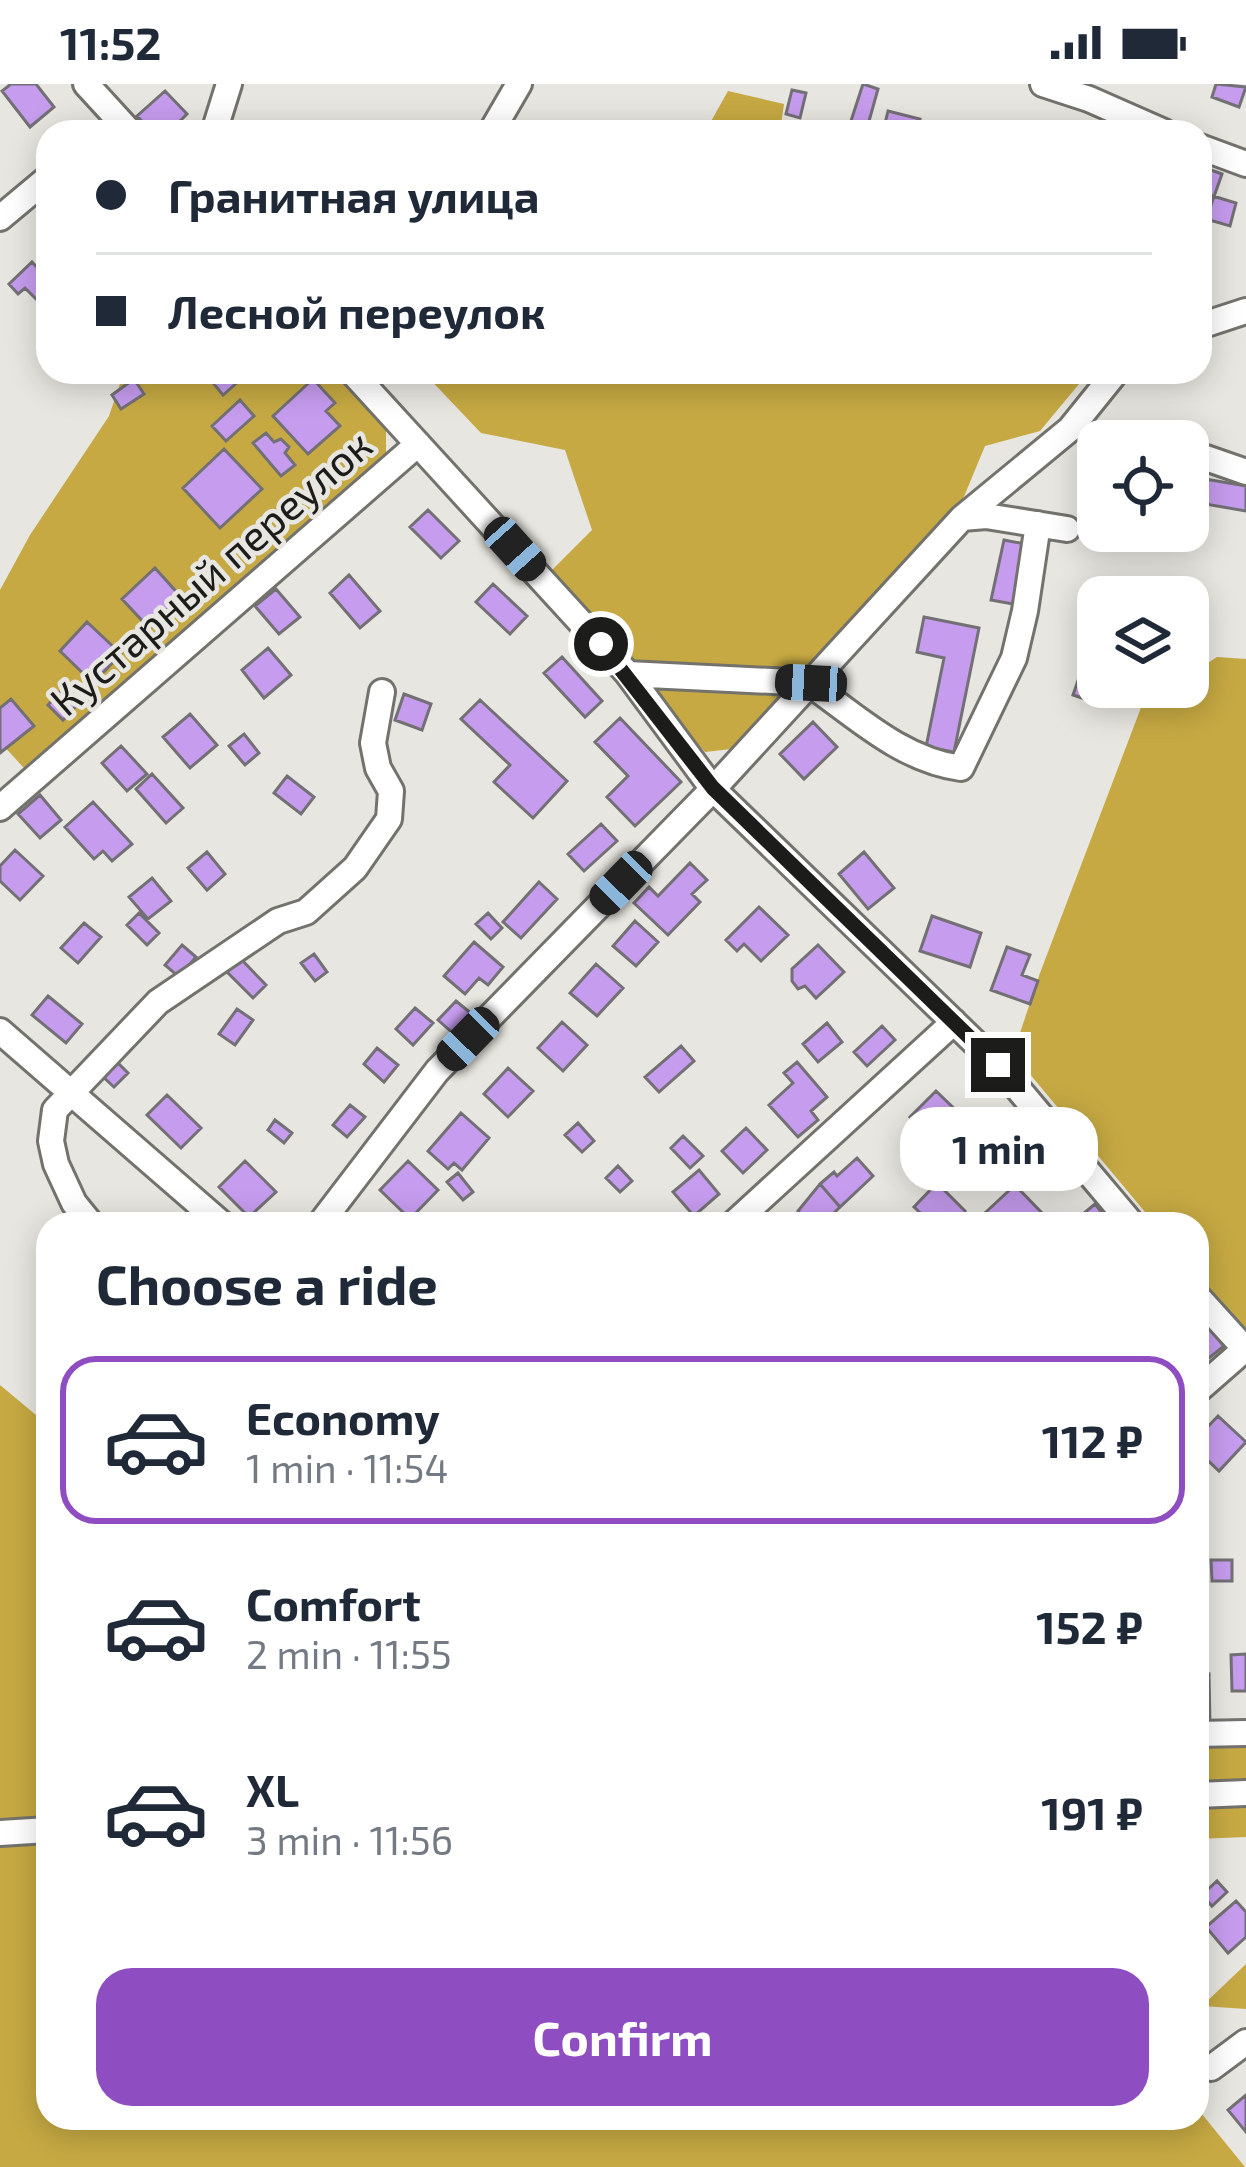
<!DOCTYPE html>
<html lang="en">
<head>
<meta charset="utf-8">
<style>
	body { margin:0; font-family:"Exo 2",sans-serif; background:#f2f2f3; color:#1f2937; height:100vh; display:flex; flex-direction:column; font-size:45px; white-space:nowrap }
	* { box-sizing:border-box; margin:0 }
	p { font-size:39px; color:#747a83 }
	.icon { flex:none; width:66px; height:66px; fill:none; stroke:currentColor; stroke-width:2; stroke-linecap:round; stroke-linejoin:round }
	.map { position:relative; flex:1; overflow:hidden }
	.panel { position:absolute; left:36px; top:1128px; width:1173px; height:918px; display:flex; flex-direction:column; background:#fff; border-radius:36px; box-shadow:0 6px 30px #0003 }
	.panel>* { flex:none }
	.hud { position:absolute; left:36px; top:36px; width:1176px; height:264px; border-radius:36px; box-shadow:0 6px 30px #0003; display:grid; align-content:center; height:264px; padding:0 60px; background:#fff }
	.buttons { position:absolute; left:1077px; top:336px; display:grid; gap:24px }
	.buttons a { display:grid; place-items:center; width:132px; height:132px; border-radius:24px; background:#fff; box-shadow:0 6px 30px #0003; font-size:60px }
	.end { position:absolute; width:54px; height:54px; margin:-27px; border:15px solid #1c1c1a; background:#fff; box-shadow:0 0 0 6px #fff }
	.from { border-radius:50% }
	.bubble { position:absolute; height:84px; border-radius:36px; background:#fff; box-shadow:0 6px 30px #0003; font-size:39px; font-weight:700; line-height:84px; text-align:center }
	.car { position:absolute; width:36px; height:72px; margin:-36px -18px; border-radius:15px; box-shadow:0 0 9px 3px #0007; background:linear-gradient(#222 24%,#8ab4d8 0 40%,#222 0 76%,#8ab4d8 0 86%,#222 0) }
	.hud b { display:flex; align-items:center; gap:42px; height:114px; font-size:45px }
	.hud b+b { border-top:3px solid #e0e1e3 }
	.hud i { width:30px; height:30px; background:#1f2937 }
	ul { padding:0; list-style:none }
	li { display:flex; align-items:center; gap:36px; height:168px; margin:0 24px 18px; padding:0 36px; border:6px solid transparent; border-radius:36px }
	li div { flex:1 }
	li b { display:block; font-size:45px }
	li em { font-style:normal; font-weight:700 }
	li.active { border-color:#8f4dc2 }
	li>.icon { width:108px; height:108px; stroke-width:1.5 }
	h2 { padding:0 60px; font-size:54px; line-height:144px }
	.cta { display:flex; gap:24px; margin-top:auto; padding:24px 60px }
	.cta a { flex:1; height:138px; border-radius:36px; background:#8f4dc2; color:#fff; font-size:48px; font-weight:700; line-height:138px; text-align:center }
	.status { display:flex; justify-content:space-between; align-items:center; height:84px; padding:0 60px; background:#fff; direction:ltr }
	.status svg { height:33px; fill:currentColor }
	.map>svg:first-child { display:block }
	.forest { fill:#c6a943 }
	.building { fill:#c69cef; stroke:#737075; stroke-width:3 }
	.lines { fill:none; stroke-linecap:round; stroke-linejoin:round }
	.minor-casing { stroke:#73726d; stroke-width:30 }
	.minor { stroke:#fff; stroke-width:24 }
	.route { stroke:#1c1c1a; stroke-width:15 }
	.labels { text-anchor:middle; stroke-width:9; stroke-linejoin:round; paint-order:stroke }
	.street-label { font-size:42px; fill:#1c1c1a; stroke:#e8e6e0 }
</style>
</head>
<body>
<div class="status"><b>11:52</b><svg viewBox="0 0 49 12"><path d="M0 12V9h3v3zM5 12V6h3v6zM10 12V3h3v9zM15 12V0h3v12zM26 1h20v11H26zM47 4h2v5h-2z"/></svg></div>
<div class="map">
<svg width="1246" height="2083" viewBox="0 0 1246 2083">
	<rect width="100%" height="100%" fill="#e8e6e0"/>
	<path class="forest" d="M728,7L784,20L780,48H705Z
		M124,288H351L386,325V387L35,696L0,658V506L30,451L109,332Z
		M423,288H1089L1040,347L985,362L958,427L731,665L705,668L546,492L592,446L565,366L481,349Z
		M1217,573L1246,575V1248L1197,1190V1140H1155L1013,970L1040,889L1142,621L1170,603H1188V592Z
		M0,1301L48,1341V2034H1197V2024L1245,2083H0Z
		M1246,1652V1753L1197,1755V1654Z
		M1246,1880V1925L1202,1922Z"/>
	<path class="building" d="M11,0H36L54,23L30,43L2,7Z
		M863,0L878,5L866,48H855L848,46Z
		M1216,0L1246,3L1239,23L1212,13Z
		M792,6L806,9L800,34L786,30Z
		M165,7L187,30L169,48H152L137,32Z
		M888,27L920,35L917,48H883Z
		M1203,83L1222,90L1206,135L1200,133Z
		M1213,112L1236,119L1230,142L1206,135Z
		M32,178L48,195V213L41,220L25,204L18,210L9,200Z
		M228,288L240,296L223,311L214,300Z
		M134,295L144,310L121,325L112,311Z
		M313,295L335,319L326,327L340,342L308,370L273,332Z
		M240,316L254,332L226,357L212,342Z
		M266,349L274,358L281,355L289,363L285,369L295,381L281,392L253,359Z
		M224,365L262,405L220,444L183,404Z
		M1188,392L1246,402V427L1188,417Z
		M428,426L459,457L441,474L410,443Z
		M1004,456L1025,460L1013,520L991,516Z
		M155,484L181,513L168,525L173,530L161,540L157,536L149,544L122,515Z
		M349,491L380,527L360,544L330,509Z
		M493,500L527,532L510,550L476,518Z
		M276,505L300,533L279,550L255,522Z
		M924,533L979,544L954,668L926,663L944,574L917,568Z
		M87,538L121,570L93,599L60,567Z
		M268,564L291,591L264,614L242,586Z
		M562,573L602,617L585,633L544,589Z
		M1085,576L1098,580V603H1103L1097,619L1073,611Z
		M64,604L79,619L63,636L48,621Z
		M404,610L431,620L422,646L395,636Z
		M11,615L34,642L0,669V624Z
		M480,616L567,697L533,734L494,698L510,681L461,635Z
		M190,630L217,661L190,684L163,653Z
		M620,634L681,698L635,742L607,713L628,692L595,658Z
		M813,638L837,663L804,695L780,670Z
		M244,650L259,669L245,681L229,662Z
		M121,662L147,690L127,707L102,679Z
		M152,690L183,724L166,739L136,705Z
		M287,692L314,713L301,730L274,709Z
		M40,711L61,736L40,754L18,730Z
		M93,718L132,760L112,777L103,767L94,775L65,743Z
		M601,740L617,757L584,787L568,770Z
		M15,766L43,792L20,816L0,797V782Z
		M207,768L225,790L207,806L188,784Z
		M864,768L894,804L868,825L839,790Z
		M690,779L707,796L692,810L700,818L668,851L634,819L649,803L658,812Z
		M152,794L171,817L148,835L129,813Z
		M539,798L557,815L521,854L503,838Z
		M759,823L788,851L761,877L744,860L737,867L726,856Z
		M139,829L159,849L147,861L127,841Z
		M488,829L502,844L491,855L476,840Z
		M932,832L981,849L970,883L920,867Z
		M635,837L658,858L636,882L613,862Z
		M84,839L101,853L78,879L61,864Z
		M474,858L503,883L488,901L479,894L465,910L444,892Z
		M182,861L196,873L179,893L165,881Z
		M818,861L844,888L816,914L805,902L798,905L792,897V885Z
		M1007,863L1030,871L1022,891L1038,897L1030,920L991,906Z
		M314,870L327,888L315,897L301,879Z
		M240,874L266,901L253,914L227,888Z
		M596,880L623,904L597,932L570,909Z
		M48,912L82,940L66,959L32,931Z
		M456,917L473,931L455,951L438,936Z
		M415,924L433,939L413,961L396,945Z
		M237,925L253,936L235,961L219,950Z
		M562,938L587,961L563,987L538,964Z
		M827,939L842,958L818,978L803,960Z
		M882,942L895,956L867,982L854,968Z
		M681,962L694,977L659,1008L645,993Z
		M377,964L398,981L384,998L364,980Z
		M115,976L128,989L114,1003L101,991Z
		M797,978L827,1013L811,1027L818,1036L798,1053L769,1021L793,999L784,989Z
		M508,984L533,1007L508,1033L484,1010Z
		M936,1007L965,1035L939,1061L910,1033Z
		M167,1011L201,1044L181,1064L147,1031Z
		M350,1021L365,1033L347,1053L333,1041Z
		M461,1029L489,1054L462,1086L454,1079L448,1085L428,1067Z
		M275,1036L292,1049L284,1059L268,1046Z
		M578,1039L594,1057L582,1068L565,1051Z
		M746,1044L767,1066L743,1089L722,1067Z
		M683,1052L703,1072L690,1084L671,1064Z
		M857,1074L873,1092L840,1123L820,1100L834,1088L837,1092Z
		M245,1077L276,1108L249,1133L219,1103Z
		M408,1077L438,1106L410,1135L380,1106Z
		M618,1082L632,1097L620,1108L606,1094Z
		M699,1086L719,1110L694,1132L673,1108Z
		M458,1089L473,1108L463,1116L447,1098Z
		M937,1099L965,1127L952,1140H932L914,1123Z
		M820,1100L840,1123L834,1129L838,1134L831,1140H809L798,1127Z
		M1015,1101L1042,1129L1030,1140H998L986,1128Z
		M1095,1120L1107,1135L1101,1140H1071Z
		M1208,1243L1224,1262L1209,1274L1197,1260V1252Z
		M1218,1332L1246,1358L1219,1387L1197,1366V1354Z
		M1211,1476H1232V1497H1212Z
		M1246,1570V1607H1232L1231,1571Z
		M1209,1590L1210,1642H1197V1591Z
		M1217,1797L1227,1808L1212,1822L1202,1811Z
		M1236,1817L1246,1828V1853L1228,1869L1206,1843Z
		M1246,2011V2048L1228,2026Z"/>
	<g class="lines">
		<g class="minor-casing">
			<path id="minor" d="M86,0L130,48
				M1043,0L1089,15L1164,48
				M214,48L229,0
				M491,48L519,0
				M1200,63L1246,80
				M0,134L48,94
				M1200,242L1246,227
				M352,288L628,590L713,705L998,981L1132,1140
				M1203,373L1246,388
				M962,434L986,432L1067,445
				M628,590L811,599
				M813,602C859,635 903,676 961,684L1014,574L1025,527L1038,440
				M0,724L418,360
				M0,947L222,1140
				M91,1140L74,1119L56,1080L51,1057L55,1026L158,918L278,837L306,828L355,784L389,735L391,707L378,684L373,659L382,608
				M320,1140L437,987L713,705L962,434L1070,345L1116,288
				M733,1140L954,938
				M1197,1212L1246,1266
				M1197,1307L1245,1265
				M1197,1650L1246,1649
				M1197,1711L1246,1709
				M0,1749L48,1746
				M1211,1984L1246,1958"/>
		</g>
		<use href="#minor" class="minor"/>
	</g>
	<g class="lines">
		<path class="route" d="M601,560L713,704L998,981"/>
	</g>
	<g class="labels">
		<g class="street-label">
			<text transform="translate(211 489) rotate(-41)" y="15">Кустарный переулок</text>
		</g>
	</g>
</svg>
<div class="buttons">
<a><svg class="icon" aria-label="locate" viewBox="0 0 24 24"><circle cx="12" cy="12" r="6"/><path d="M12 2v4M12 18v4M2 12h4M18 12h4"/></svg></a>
<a><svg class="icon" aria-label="layers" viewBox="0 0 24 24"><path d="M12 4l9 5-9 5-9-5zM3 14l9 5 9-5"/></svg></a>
</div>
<i class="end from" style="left:601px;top:560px"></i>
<i class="end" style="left:998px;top:981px"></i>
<div class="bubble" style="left:900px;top:1023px;width:198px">1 min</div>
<i class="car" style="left:515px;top:465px;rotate:138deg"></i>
<i class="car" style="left:811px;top:599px;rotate:273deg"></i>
<i class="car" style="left:621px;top:799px;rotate:224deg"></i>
<i class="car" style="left:468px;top:955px;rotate:224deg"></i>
<div class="hud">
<b><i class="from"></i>Гранитная улица</b>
<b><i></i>Лесной переулок</b>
</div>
<section class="panel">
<h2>Choose a ride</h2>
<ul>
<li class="active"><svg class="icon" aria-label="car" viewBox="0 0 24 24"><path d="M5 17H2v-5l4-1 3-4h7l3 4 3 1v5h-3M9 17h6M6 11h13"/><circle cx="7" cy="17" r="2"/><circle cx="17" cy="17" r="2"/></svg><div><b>Economy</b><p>1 min · 11:54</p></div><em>112 ₽</em></li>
<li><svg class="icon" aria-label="car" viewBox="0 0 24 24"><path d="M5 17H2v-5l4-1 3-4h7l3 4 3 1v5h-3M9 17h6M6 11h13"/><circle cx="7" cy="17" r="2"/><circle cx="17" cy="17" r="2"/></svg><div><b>Comfort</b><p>2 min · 11:55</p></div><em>152 ₽</em></li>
<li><svg class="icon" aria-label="car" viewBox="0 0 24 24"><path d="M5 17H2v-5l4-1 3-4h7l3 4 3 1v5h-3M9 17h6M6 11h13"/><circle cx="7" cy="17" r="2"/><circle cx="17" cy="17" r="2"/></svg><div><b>XL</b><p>3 min · 11:56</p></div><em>191 ₽</em></li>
</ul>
<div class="cta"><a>Confirm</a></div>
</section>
</div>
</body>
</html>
